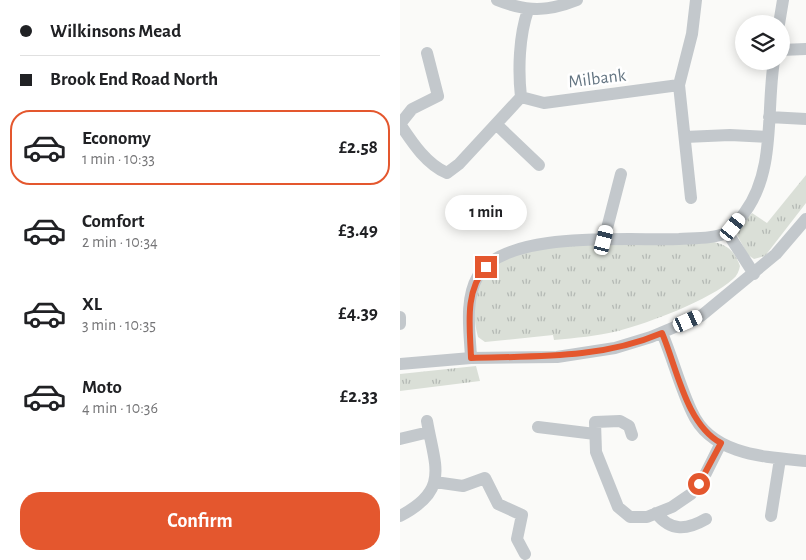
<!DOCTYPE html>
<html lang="en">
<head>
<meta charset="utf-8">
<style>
	body { margin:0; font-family:"Alegreya Sans",sans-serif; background:#f2f2f2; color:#202124; height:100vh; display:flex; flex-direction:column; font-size:19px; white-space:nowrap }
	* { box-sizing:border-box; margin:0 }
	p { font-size:16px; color:#757577 }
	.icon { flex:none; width:28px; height:28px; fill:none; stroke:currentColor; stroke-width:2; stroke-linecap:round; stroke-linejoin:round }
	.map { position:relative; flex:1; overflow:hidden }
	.panel { display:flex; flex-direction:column; background:#fff; width:400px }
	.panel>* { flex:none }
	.banner { display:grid; align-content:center; height:110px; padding:0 20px; background:#fff }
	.controls { position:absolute; left:335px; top:15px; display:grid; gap:10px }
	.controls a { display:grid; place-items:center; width:55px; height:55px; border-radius:50%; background:#fff; box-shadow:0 2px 12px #0003; font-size:25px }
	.end { position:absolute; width:22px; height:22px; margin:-11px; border:6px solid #e4572e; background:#fff; box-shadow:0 0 0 2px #fff }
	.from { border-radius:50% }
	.bubble { position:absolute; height:35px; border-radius:18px; background:#fff; box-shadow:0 2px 12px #0003; font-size:16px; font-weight:700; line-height:35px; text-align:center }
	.car { position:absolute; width:15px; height:30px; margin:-15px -8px; border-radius:6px; box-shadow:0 0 4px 1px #0007; background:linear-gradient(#fff 24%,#345 0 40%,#fff 0 76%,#345 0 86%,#fff 0) }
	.banner b { display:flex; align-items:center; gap:18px; height:48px; font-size:19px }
	.banner b+b { border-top:1px solid #e0e0e0 }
	.banner i { width:12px; height:12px; background:#202124 }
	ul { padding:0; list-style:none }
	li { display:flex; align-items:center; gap:15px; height:75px; margin:0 10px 8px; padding:0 10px; border:2px solid transparent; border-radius:20px }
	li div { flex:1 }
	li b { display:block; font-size:19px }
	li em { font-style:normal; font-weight:700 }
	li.current { border-color:#e4572e }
	li>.icon { width:45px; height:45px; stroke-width:1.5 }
	.action { display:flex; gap:10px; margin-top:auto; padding:10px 20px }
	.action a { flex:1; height:58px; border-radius:20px; background:#e4572e; color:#fff; font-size:20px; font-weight:700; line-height:58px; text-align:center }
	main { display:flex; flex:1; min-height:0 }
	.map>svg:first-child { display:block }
	.grass { fill:url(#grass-tufts) }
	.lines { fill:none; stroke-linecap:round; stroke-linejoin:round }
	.minor { stroke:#c3c8cc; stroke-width:12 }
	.route { stroke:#e4572e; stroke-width:6 }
	.labels { text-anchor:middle; stroke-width:5; stroke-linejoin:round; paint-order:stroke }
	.street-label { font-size:18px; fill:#657683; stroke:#fff }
</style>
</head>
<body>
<main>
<section class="panel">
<div class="banner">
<b><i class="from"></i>Wilkinsons Mead</b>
<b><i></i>Brook End Road North</b>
</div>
<ul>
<li class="current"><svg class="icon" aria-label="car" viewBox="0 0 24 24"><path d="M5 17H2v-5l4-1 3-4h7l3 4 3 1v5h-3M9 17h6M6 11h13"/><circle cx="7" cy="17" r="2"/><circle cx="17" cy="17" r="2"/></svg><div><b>Economy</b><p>1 min · 10:33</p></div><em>£2.58</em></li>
<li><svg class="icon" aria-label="car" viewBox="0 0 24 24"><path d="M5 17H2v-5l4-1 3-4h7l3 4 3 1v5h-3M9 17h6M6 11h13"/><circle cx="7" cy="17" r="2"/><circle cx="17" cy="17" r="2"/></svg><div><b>Comfort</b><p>2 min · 10:34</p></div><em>£3.49</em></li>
<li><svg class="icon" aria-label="car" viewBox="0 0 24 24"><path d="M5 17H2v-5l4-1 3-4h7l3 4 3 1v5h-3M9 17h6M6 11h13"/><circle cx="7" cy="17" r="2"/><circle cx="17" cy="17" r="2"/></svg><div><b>XL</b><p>3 min · 10:35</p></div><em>£4.39</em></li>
<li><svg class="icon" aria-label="car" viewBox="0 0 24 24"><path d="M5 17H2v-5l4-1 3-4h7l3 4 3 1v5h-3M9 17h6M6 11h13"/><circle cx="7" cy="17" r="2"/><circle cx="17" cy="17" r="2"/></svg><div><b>Moto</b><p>4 min · 10:36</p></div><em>£2.33</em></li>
</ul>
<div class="action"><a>Confirm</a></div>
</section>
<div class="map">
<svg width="406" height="560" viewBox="0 0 406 560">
	<defs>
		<pattern id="grass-tufts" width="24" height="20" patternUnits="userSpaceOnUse" patternTransform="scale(1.25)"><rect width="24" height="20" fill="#dadfd7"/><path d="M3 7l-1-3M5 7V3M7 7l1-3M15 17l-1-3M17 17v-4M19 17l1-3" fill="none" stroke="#b4b9b4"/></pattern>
	</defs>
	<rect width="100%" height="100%" fill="#fafaf8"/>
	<path class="grass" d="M406,175V203L365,256L354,259L348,255L337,235L339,228L352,213L367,223Z
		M314,242C328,245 335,252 340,266C339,271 337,276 333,279C310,300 249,323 218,331C197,336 176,338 154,340L153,335L85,342L78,337C72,315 72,285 90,269C126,236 263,243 314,242Z
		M76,366L80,381L0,391V374Z"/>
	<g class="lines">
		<path class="minor" d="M97,0C127,12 147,12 177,0
			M128,10C119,36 118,70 121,97L144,103L279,85L292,34L296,0
			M379,24L383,0
			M381,50L406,49
			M279,85L291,198
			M369,117L406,119
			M0,124C12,142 26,164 47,173L59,164L121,97
			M0,124L12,109L38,96L27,53
			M96,124L139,165
			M285,137L330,135L368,137
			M327,232L354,274
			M204,240L221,174
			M0,317V324
			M262,333C273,359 280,387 292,412C311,455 365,457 406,461
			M71,358C70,333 64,300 78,276C104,229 232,241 279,239C294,238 315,239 328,232C335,227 341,218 345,212C376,170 366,110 374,61
			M0,364L71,358L157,357L215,348L251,337L301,316L376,254L406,219
			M138,427L195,434
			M232,435L229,426L220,421L195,422L196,452L218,507L230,517H247L272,507L291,494L306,473L321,443
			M0,439L29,432
			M35,482L63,486L85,478L98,504L122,515L117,539L125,554
			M256,513C271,532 287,530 306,519
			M0,516C50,490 35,467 27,421
			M371,516L380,459"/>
	</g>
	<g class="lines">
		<path class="route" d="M86,267C64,292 70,327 71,358C136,356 201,359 262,333C277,368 286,424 321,443L299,484"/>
	</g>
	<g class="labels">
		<g class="street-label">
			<text transform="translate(197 78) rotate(-7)" y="6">Milbank</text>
		</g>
	</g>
</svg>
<div class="controls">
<a><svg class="icon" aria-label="layers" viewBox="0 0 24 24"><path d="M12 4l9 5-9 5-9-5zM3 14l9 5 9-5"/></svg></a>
</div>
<i class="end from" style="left:299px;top:484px"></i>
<i class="end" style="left:86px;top:267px"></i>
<div class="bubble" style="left:45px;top:195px;width:82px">1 min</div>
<i class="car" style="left:333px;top:227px;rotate:39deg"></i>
<i class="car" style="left:204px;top:240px;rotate:14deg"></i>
<i class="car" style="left:288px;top:321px;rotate:66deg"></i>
</div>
</main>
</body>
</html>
